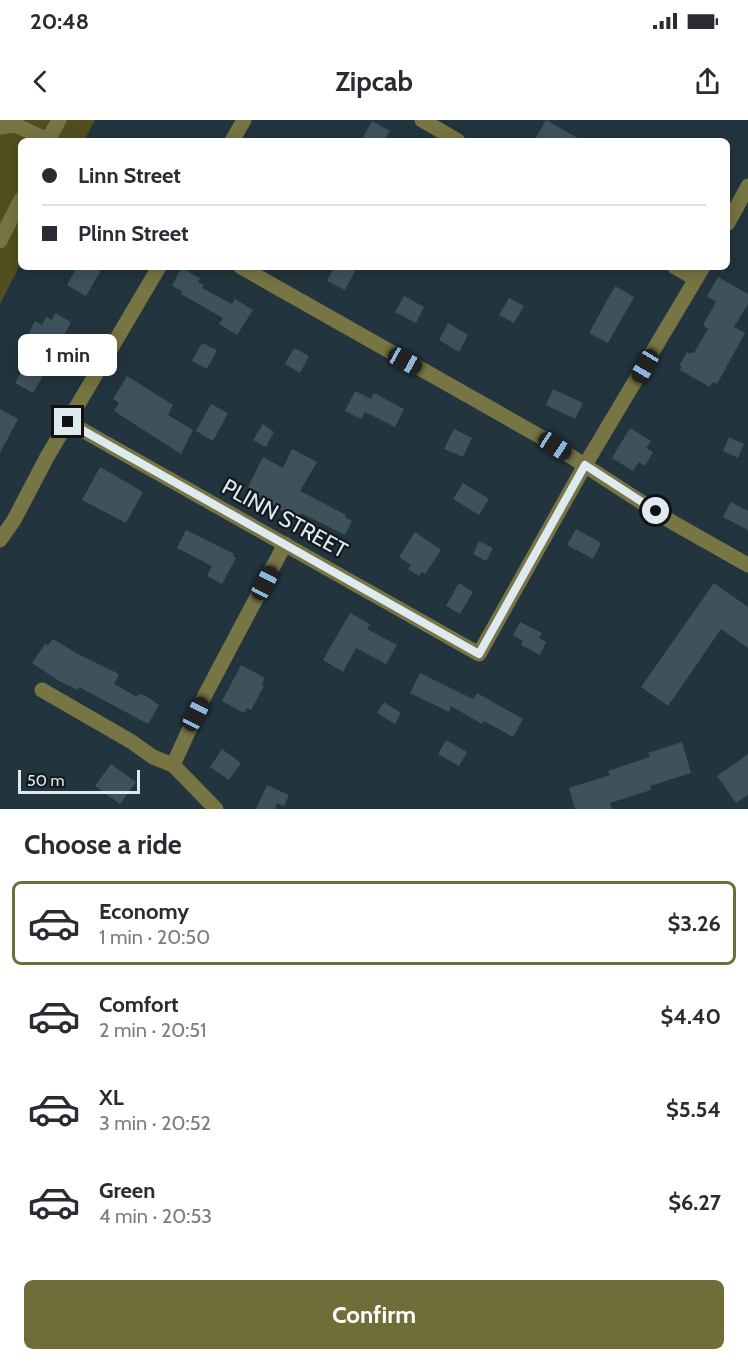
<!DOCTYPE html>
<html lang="en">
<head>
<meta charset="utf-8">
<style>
	body { margin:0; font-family:Cabin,sans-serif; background:#f7f7f7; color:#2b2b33; height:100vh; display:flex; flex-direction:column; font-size:22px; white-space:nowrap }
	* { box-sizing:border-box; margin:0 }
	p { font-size:20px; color:#7c7c81 }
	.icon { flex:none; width:33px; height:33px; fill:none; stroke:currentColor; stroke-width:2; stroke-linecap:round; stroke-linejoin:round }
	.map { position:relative; height:689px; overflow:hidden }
	.sheet { display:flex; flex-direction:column; background:#fff; flex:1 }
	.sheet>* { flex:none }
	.hud { position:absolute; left:18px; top:18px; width:712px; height:132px; border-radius:9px; box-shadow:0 3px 15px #0003; display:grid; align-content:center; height:132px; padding:0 24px; background:#fff }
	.scale { position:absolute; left:18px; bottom:15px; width:122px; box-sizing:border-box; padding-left:6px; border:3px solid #dfeaf0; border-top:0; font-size:16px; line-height:21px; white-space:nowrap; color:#dfeaf0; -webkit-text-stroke:4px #121a1e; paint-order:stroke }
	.end { position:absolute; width:27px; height:27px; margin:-14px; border:8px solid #dfeaf0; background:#111; box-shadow:0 0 0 3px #111 }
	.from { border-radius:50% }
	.bubble { position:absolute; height:42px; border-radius:9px; background:#fff; box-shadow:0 3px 15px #0003; font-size:20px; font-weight:700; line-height:42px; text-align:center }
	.car { position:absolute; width:18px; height:36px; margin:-18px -9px; border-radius:8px; box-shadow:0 0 4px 2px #0007; background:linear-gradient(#222 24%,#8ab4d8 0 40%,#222 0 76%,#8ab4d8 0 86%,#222 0) }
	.hud b { display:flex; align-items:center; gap:21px; height:57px; font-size:22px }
	.hud b+b { border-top:2px solid #e1e1e2 }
	.hud i { width:15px; height:15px; background:#2b2b33 }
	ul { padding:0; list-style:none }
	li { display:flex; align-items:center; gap:18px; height:84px; margin:0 12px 9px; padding:0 12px; border:3px solid transparent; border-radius:9px }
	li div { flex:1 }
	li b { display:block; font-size:22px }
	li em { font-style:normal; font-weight:700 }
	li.current { border-color:#6f6d38 }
	li>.icon { width:54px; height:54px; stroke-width:1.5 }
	h2 { padding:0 24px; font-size:27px; line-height:72px }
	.cta { display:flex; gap:12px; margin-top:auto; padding:12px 24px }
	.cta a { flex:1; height:69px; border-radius:9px; background:#6f6d38; color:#fff; font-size:24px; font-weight:700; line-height:69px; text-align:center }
	.status { display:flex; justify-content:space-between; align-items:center; height:42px; padding:0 30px; background:#fff; direction:ltr }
	.status svg { height:16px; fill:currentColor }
	header { display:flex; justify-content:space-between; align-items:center; height:78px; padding:0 24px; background:#fff; font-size:27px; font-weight:700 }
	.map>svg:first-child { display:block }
	.green { fill:#514f1f }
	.building { fill:#3f525c }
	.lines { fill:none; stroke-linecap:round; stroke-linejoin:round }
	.minor { stroke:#777543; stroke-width:15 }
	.route { stroke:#dfeaf0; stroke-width:8 }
	.labels { text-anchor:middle; stroke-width:4.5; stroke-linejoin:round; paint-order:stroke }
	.street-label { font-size:22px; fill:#dfeaf0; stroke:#121a1e }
</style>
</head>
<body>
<div class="status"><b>20:48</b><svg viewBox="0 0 49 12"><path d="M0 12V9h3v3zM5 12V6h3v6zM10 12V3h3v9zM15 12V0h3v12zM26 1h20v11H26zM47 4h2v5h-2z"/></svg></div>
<header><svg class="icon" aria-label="back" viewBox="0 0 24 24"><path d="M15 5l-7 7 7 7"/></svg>Zipcab<svg class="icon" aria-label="share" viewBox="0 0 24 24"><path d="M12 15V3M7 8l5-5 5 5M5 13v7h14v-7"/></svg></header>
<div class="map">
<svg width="748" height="689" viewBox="0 0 748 689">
	<rect width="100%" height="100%" fill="#22343d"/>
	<path class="green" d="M0,0H95L84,21H21V143L0,184Z"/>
	<path class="building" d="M546,0L583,21H534Z
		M372,1L390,11L384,21H361Z
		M77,147H103L86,176L67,165Z
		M334,147H357L345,170L327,161Z
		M181,148L200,158L198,162L204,165L202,168L232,184L235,179L253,190L237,215L219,204L223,198L181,174L182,171L172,166Z
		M718,157L748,174V184L734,207L745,213L717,264L713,262L710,267L680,250L682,247L679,246L687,232L691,234L692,232L694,233L708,209L703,205L716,182L707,176Z
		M615,166L634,177L608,223L589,213Z
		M404,176L424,187L416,203L395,192Z
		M509,178L524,186L514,203L499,195Z
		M55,193L71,202L58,226L54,224L42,247L46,250L33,273L15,263L35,227L25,221L35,201L42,205L46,197L52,200Z
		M448,203L468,215L459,232L439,220Z
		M202,223L217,230L207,249L192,241Z
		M294,228L309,236L300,253L285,244Z
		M127,256L173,285L168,295L193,310L181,334L114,291L119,283L113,279Z
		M553,269L583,283L575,299L546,285Z
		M355,271L371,279L374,273L404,289L395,307L365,292L361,299L345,291Z
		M211,284L228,293L213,321L196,311Z
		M0,289L18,299L0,333Z
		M263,304L274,312L266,327L253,320Z
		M630,308L651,321L646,328L653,332L645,346L639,342L633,351L612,338Z
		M454,309L472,318L463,337L444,329Z
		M729,317L744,324L738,338L723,331Z
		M292,329L317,342L300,371L346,395L345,397L352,401L345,415L301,393L298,400L249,372L251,369L248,367L263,337L283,348Z
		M100,347L143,372L126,403L82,380Z
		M463,363L489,379L479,395L453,379Z
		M731,382L748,391V410L723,397Z
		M576,409L601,423L593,439L567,425Z
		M186,410L234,434L233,436L236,438L222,464L207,456L212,446L177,428Z
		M415,412L441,430L425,454L422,452L419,456L408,449L411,445L399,437Z
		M479,421L493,428L486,441L473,434Z
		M459,463L473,472L460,494L446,486Z
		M714,463L748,487V528L721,509L668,586L641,567Z
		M350,493L370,504L367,509L397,525L386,544L356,528L343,552L323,540Z
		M520,502L542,513L539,518L546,522L540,535L521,525L523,521L513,515Z
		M53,519L76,533L119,554L114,564L137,577L139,574L146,576L159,585L148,604L79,567L78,570L59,561L32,543L45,524L48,525Z
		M241,545L265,558L262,564L264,566L251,590L247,588L244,593L222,581Z
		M420,553L473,579L477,573L523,599L513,617L484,601L482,604L451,586L449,592L410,573Z
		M384,582L401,593L395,604L377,593Z
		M446,620L467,632L459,646L438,634Z
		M682,622L691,653L650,666L651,670L610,683L612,689H575L569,668L610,655L608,651L650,637L648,633Z
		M222,629L241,643L229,660L210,647Z
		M748,634V675L736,683L717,656Z
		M111,644L136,662L120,684L95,666Z
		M267,665L289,675L284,686L277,683L275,689H256Z"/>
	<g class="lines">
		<path class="minor" d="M422,0L458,21
			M0,7L15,5L48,20L59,0
			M232,21L244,0
			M728,103L748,66
			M0,121L21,79
			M241,147L541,317L672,402L748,445
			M675,147L696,159
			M68,302L479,534L585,345L703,147
			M0,420L14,400L47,337L159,147
			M42,570L132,622L153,637L173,645L216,689
			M173,645L205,575L285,424"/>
	</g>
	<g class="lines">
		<path class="route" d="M68,302L479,534L585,345L656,391"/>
	</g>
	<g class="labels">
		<g class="street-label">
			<text transform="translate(285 398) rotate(29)" y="8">PLINN STREET</text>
		</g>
	</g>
</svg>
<div class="scale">50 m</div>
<i class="end from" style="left:656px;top:391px"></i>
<i class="end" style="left:68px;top:302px"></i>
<div class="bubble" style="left:18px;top:214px;width:99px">1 min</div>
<i class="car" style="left:405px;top:241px;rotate:119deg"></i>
<i class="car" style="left:645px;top:246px;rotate:210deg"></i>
<i class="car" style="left:555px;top:326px;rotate:123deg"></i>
<i class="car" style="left:265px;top:463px;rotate:28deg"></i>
<i class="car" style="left:196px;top:594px;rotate:27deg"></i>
<div class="hud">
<b><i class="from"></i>Linn Street</b>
<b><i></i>Plinn Street</b>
</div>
</div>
<section class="sheet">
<h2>Choose a ride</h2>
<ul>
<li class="current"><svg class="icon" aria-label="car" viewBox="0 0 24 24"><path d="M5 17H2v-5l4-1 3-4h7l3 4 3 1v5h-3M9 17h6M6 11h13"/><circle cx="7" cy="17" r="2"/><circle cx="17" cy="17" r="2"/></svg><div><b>Economy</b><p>1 min · 20:50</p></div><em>$3.26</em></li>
<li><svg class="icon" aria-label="car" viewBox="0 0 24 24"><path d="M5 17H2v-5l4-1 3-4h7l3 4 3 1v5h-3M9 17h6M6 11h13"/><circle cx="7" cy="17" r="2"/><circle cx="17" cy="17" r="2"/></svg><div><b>Comfort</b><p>2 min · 20:51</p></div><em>$4.40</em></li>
<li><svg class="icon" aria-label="car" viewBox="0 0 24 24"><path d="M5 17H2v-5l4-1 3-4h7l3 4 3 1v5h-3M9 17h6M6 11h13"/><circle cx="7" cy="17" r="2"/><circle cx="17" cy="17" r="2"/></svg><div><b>XL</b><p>3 min · 20:52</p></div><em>$5.54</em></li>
<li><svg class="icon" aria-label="car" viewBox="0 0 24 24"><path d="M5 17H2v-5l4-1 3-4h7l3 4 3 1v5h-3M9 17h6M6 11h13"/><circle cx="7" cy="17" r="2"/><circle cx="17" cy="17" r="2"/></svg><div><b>Green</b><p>4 min · 20:53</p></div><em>$6.27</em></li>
</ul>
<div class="cta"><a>Confirm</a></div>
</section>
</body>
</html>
